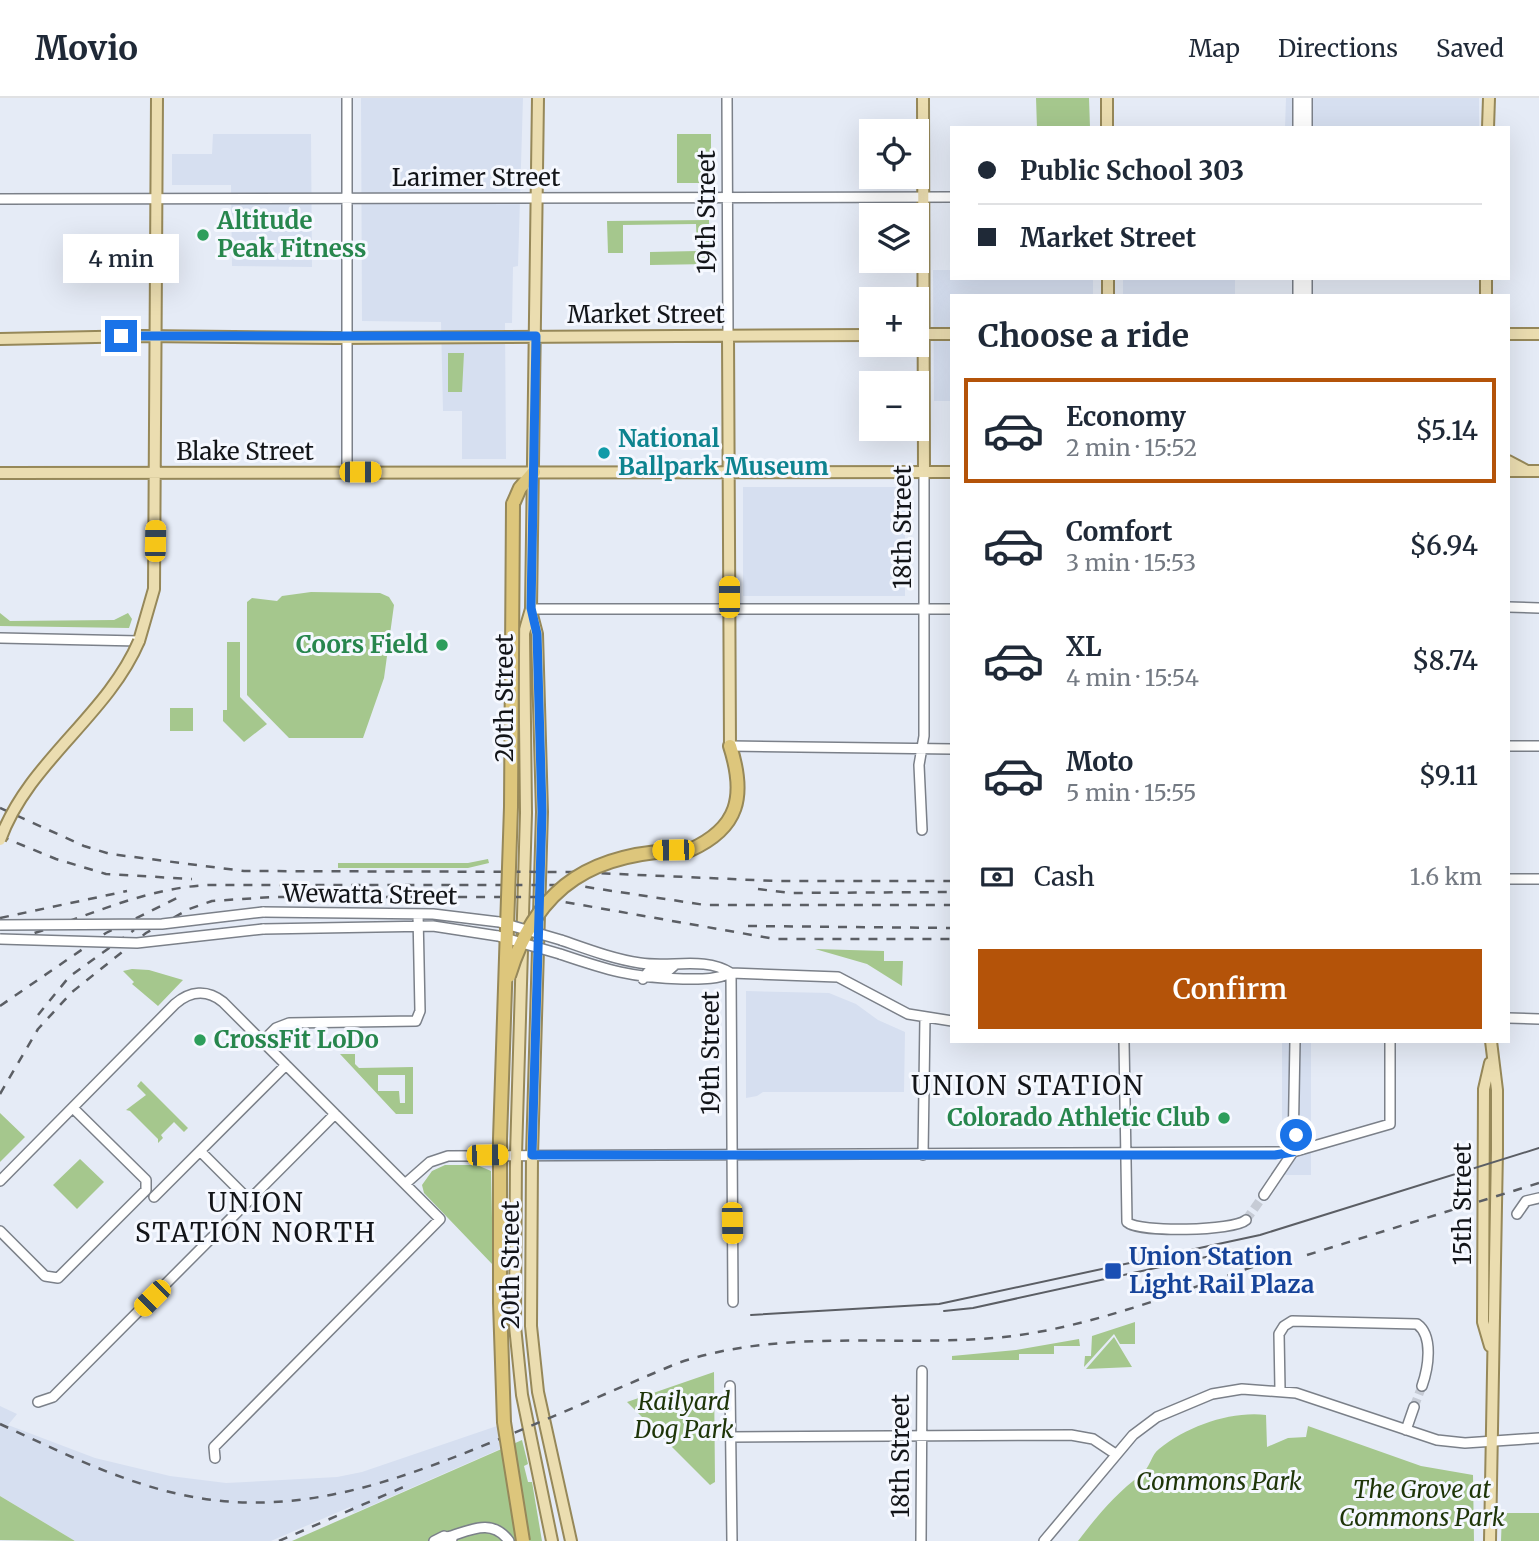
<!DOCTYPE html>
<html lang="en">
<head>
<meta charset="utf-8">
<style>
	body { margin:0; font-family:Merriweather,serif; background:#f6f6f7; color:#1f2937; height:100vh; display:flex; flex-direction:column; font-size:26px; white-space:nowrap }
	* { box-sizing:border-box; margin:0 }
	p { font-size:23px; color:#747a83 }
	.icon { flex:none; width:38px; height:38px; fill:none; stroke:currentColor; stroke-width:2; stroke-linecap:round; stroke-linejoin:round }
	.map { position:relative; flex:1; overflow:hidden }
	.side { position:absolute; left:950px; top:196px; width:560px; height:749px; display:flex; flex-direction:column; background:#fff; border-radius:0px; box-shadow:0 7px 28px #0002 }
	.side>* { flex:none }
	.hud { position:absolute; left:950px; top:28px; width:560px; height:154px; border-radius:0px; box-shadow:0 7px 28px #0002; display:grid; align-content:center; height:154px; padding:0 28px; background:#fff }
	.controls { position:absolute; left:859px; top:21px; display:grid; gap:14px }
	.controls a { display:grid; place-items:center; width:70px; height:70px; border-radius:0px; background:#fff; box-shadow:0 7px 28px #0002; font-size:35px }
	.end { position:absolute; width:32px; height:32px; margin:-16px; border:9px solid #1a73e8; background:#fff; box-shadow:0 0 0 4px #fff }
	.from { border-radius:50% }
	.bubble { position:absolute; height:49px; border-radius:0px; background:#fff; box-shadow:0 7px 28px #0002; font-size:23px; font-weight:600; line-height:49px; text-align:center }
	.car { position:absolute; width:21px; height:42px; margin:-21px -10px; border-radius:9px; box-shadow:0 0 5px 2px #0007; background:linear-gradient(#f5c518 24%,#345 0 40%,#f5c518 0 76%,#345 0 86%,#f5c518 0) }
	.hud b { display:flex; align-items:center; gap:24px; height:66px; font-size:26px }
	.hud b+b { border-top:2px solid #e0e1e3 }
	.hud i { width:18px; height:18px; background:#1f2937 }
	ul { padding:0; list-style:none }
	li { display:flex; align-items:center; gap:21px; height:105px; margin:0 14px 10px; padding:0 14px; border:4px solid transparent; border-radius:0px }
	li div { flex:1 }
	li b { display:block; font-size:26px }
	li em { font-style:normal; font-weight:600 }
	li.current { border-color:#b45309 }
	li>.icon { width:63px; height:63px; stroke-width:1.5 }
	h2 { padding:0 28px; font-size:32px; line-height:84px }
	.pay { display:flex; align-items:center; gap:18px; height:77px; padding:0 28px; font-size:26px }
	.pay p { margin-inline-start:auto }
	.cta { display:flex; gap:14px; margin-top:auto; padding:14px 28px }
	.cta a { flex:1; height:80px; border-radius:0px; background:#b45309; color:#fff; font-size:28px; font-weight:600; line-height:80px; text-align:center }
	header { display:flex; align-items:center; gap:42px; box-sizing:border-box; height:98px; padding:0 35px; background:#fff; border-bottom:2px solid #e0e1e3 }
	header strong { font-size:33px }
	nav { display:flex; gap:38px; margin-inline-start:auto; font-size:24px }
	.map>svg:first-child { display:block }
	.built { fill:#d6dff0 }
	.green { fill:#a5c78d; fill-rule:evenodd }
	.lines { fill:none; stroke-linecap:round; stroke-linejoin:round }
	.minor-tunnel { stroke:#c6cbd5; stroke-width:9; stroke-dasharray:9 4.5; stroke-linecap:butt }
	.minor-casing { stroke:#7b8089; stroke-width:12 }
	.major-casing { stroke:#968859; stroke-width:14 }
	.highway-casing { stroke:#968859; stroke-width:16 }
	.minor { stroke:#fff; stroke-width:9 }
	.major { stroke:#ebddb0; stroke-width:10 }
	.highway { stroke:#ddc67c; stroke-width:12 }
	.tram { stroke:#5b5e64; stroke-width:2 }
	.rail { stroke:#5b5e64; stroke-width:2.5; stroke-dasharray:9 9; stroke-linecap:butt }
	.minor-bridge-casing { stroke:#7b8089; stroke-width:12; stroke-linecap:butt }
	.major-bridge-casing { stroke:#968859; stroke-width:14; stroke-linecap:butt }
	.highway-bridge-casing { stroke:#968859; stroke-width:16; stroke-linecap:butt }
	.minor-bridge { stroke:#fff; stroke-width:9 }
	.major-bridge { stroke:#ebddb0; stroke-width:10 }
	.highway-bridge { stroke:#ddc67c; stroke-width:12 }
	.route { stroke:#1a73e8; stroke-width:9 }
	.leisure-dot { fill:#2e9e5b; stroke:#f5f8ff; stroke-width:2.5 }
	.culture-dot { fill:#0f9aa8; stroke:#f5f8ff; stroke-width:2.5 }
	.transit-dot { fill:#1a4fb4; stroke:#f5f8ff; stroke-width:2.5 }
	.labels { text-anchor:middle; stroke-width:6; stroke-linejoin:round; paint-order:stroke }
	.street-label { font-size:24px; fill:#131519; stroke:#f5f8ff }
	.leisure-label { font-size:24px; font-weight:bold; fill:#27864d; stroke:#f5f8ff; text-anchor:start }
	.culture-label { font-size:24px; font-weight:bold; fill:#0d838f; stroke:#f5f8ff; text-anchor:start }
	.transit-label { font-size:24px; font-weight:bold; fill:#164399; stroke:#f5f8ff; text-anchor:start }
	.park-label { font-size:24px; font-style:italic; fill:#1e3508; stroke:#f5f8ff }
	.neighbourhood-label { font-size:26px; letter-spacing:2px; fill:#131519; stroke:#f5f8ff }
</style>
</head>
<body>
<header>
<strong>Movio</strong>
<nav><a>Map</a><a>Directions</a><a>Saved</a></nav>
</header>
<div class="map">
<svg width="1539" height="1443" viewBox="0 0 1539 1443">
	<rect width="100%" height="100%" fill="#e5ebf6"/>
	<path class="built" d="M361,0H523L518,168L513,169L512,225H505L506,361H462V313H443L441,224L362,223Z
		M1286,0H1479V30H1285Z
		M213,36H311L312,169L232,168L231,87H172V56H212Z
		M933,172H952V180H1093V198H952V303H934Z
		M1123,180H1235V198H1123Z
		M743,389H905V498H743Z
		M746,893L829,895L856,906L878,922L905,934L904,994H763L757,998L746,1000Z
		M1282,943H1311V1077H1282Z
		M0,1308L17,1316L8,1327L95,1360L170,1378L226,1385L337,1379L362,1374L497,1328L500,1351L354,1415L350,1409L271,1443H75L0,1398Z"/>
	<path class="green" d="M1036,0H1089L1090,30H1037Z
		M677,36H711V85H677Z
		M709,122L710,166L650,167V154L697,153L696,126L623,127V155H608L607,123Z
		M448,255H464L462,294H448Z
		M311,494L380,495L389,499L394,507L384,580L363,640H289L247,597V504L252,500L277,503L282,498Z
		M0,515L10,523L114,522L128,515L132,521L129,530L0,528Z
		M227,544H240V599L267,626L244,644L223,623V612H227Z
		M170,610H193V633H170Z
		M488,761L489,765L468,770H338V765H468Z
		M815,851L884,853V863H903L902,888L867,866Z
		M132,871L149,872L183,882L158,908L132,886L134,884L123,873Z
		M340,956H355V966L359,970L413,969V1016H396ZM378,977H405V1005H400L399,993H378Z
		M141,983L188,1030L184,1034L174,1024L161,1037L163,1040L158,1045V1041L130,1013L126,1012L146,997L137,988Z
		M0,1015L25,1039L0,1064Z
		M80,1061L104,1084L77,1111L53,1087Z
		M445,1067H477L491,1073L493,1167L424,1095L422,1087L432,1073Z
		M1135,1224V1246H1120L1114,1236L1084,1269L1085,1258H1091L1092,1238Z
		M1114,1239L1132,1269L1086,1271Z
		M1079,1241L1080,1248H1054V1256H1019V1262H952V1258L1016,1252Z
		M714,1274L715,1384L710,1387L627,1304Z
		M1266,1317L1267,1349L1288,1340L1306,1339L1308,1328L1421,1368L1473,1377L1474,1443H1078C1097,1418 1116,1395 1141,1377C1150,1370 1151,1357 1159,1351C1188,1328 1230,1313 1266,1317Z
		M522,1342L528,1366L524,1368L528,1384H532L542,1443H292Z
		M0,1398L75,1443L0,1442Z
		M1502,1415H1539V1443H1501Z"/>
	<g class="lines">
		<path class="minor-tunnel" d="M1246,1122L1264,1097
			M1414,1309L1422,1288"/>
		<g class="minor-casing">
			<path id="minor" d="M347,0V374
				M727,0L728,238
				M1298,0V30
				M1307,30V0
				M0,101L952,99
				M1298,180V198
				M1307,180V198
				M1508,509L1539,510
				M531,511H952
				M0,540L139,543
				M730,648L952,651
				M1508,648H1539
				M922,732L919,667L924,638V374
				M1508,781H1539
				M263,814L433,816L499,824
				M263,831L433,828L498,838
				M561,842C587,851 613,861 640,865C671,870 704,858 731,875
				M560,856C607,872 633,880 683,881C701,881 715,882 731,875L838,879L908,916L952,923
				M731,875L733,1204
				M643,881L648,874H667L676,866
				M1508,920L1539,921
				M263,943L276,930L289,925L416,923L420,913L418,816
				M1124,943L1127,1124C1139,1135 1234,1133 1246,1122
				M200,1053L249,1102
				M923,1057L925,919
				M0,1083L175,906C190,893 207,891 223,904L440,1121L214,1349L215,1360
				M405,1086L430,1064L448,1058L1293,1054L1390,1026V943
				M1264,1097L1293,1054L1295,943
				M154,1099L286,967
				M1517,1116L1526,1103L1539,1100
				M0,1133L45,1178L58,1180L146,1092V1082L73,1010
				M730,1288L732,1443
				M1280,1291L1279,1236L1284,1228L1292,1223L1417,1226C1434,1238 1428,1271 1422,1288
				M38,1304L53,1299L335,1016
				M1406,1332L1414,1309
				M730,1339L1071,1337L1093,1341L1114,1355
				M448,1439C471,1432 492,1420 509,1443
				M434,1443L444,1438L452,1441
				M921,1443L922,1273
				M1044,1443L1133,1337L1157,1319L1212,1296L1242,1291L1296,1295L1437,1342L1465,1345L1539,1340"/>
		</g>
		<g class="major-casing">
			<path id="major" d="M538,0L531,511L524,535L526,715L516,1057L515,1228L522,1297L552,1443
				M923,0L924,374
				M1107,0V30
				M1488,30L1489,0
				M1108,180V198
				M1486,198V180
				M920,236H952
				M1508,236H1539
				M728,238L730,648
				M0,241L143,238L336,240L872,237
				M1508,363L1525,372
				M1508,373H1539
				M0,375L952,374
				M531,513L537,536L542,714L532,1057L531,1228L538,1294L571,1443
				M139,543L154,491L157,0
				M1490,965L1484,991L1483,1224L1490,1248
				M1490,1443L1497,1052V992L1491,943"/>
		</g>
		<g class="highway-casing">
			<path id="highway" d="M513,406L520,390L534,374
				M690,752C739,730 746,698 730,648"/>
		</g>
		<use href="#minor" class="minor"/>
		<use href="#major" class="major"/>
		<use href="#highway" class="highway"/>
		<path class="tram" d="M944,1213L973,1210L1215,1157
			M751,1217L939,1206L1260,1137L1539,1050"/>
		<path class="rail" d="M0,710L84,748L110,756L244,773L572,774L776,783H952
			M0,738L56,761L106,776L192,781
			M758,791L790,795L952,794
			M0,820L127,793
			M748,828L952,830
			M0,845C70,828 136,790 209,787H573L705,807H952
			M0,908L106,835L183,797
			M38,917L69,879L134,832
			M0,996L38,931L72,894L146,835L189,811L212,803L272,799H536L775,841H952
			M1307,1157L1539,1085
			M0,1326C61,1354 122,1385 188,1398C298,1420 397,1383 497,1342C558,1317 618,1290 678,1265C785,1229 895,1250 1004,1239C1096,1229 1191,1189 1279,1160
			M279,1443L408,1387"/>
		<g class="minor-bridge-casing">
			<path id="minor-bridge" d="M499,824L561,842
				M0,827L162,826L263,814
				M498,838L560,856
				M0,841L137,845L263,831"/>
		</g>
		<g class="major-bridge-casing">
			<path id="major-bridge" d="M0,742C28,664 107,618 139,543"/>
		</g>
		<g class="highway-bridge-casing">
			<path id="highway-bridge" d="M513,406L511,709L500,1041V1205L504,1324L523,1443
				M509,878C537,785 596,753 690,752"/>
		</g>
		<use href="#minor-bridge" class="minor-bridge"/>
		<use href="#major-bridge" class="major-bridge"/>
		<use href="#highway-bridge" class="highway-bridge"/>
	</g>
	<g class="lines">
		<path class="route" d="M121,238H536L531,510L537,536L542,714L532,1057H1275L1293,1054L1296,1037"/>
	</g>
	<g class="leisure-dot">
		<circle cx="203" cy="137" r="7"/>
		<circle cx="442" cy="547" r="7"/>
		<circle cx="200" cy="942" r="7"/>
		<circle cx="1224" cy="1020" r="7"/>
	</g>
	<circle class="culture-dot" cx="604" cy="355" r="7"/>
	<rect class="transit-dot" x="1104" y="1164" width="18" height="18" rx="3.5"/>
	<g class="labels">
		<g class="street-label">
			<text x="476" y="88">Larimer Street</text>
			<text transform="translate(707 114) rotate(-90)" y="8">19th Street</text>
			<text x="646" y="225">Market Street</text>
			<text x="245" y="362">Blake Street</text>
			<text transform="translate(903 429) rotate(-90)" y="8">18th Street</text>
			<text transform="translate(505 600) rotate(-90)" y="8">20th Street</text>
			<text transform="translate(370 797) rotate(1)" y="8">Wewatta Street</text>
			<text transform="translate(711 955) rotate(-90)" y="8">19th Street</text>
			<text transform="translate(1463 1106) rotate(-90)" y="8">15th Street</text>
			<text transform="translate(511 1167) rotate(-90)" y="8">20th Street</text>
			<text transform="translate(901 1358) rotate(-90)" y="8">18th Street</text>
		</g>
		<g class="leisure-label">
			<text x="217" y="131">Altitude<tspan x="217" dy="28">Peak Fitness</tspan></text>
			<text x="428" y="555" text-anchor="end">Coors Field</text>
			<text x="214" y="950">CrossFit LoDo</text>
			<text x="1210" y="1028" text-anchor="end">Colorado Athletic Club</text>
		</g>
		<g class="culture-label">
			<text x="618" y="349">National<tspan x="618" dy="28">Ballpark Museum</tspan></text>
		</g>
		<g class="transit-label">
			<text x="1129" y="1167">Union Station<tspan x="1129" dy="28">Light Rail Plaza</tspan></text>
		</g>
		<g class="park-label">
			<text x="684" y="1312">Railyard<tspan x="684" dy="28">Dog Park</tspan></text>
			<text x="1219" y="1392">Commons Park</text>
			<text x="1422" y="1400">The Grove at<tspan x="1422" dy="28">Commons Park</tspan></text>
		</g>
		<g class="neighbourhood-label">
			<text x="1028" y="997">UNION STATION</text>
			<text x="256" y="1114">UNION<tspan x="256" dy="30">STATION NORTH</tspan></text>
		</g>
	</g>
</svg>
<div class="controls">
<a><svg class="icon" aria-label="locate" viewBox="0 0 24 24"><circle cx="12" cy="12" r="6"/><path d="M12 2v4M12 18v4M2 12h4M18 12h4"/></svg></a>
<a><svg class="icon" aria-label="layers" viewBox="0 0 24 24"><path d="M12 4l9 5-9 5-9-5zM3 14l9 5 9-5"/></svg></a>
<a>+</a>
<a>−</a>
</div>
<i class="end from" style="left:1296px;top:1037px"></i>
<i class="end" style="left:121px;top:238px"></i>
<div class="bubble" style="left:63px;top:136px;width:116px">4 min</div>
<i class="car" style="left:360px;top:374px;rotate:90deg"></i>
<i class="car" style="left:155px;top:443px;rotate:1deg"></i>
<i class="car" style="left:729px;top:499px;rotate:0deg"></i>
<i class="car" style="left:673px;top:752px;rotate:269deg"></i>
<i class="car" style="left:487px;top:1057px;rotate:89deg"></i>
<i class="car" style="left:732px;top:1125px;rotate:179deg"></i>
<i class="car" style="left:152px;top:1200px;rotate:225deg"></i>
<div class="hud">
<b><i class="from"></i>Public School 303</b>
<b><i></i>Market Street</b>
</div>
<section class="side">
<h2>Choose a ride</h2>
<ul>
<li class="current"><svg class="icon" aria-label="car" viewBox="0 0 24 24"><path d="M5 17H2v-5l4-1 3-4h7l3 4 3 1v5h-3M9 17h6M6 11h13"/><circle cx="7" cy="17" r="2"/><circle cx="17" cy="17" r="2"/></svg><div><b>Economy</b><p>2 min · 15:52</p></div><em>$5.14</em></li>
<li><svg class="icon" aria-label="car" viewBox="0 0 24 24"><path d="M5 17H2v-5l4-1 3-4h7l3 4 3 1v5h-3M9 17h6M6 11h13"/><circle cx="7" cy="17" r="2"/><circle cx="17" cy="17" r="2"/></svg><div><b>Comfort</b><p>3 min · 15:53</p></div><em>$6.94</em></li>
<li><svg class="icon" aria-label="car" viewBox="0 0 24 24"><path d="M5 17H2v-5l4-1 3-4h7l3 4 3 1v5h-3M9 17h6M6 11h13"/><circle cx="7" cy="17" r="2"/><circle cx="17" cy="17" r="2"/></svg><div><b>XL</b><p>4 min · 15:54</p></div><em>$8.74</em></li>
<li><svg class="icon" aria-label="car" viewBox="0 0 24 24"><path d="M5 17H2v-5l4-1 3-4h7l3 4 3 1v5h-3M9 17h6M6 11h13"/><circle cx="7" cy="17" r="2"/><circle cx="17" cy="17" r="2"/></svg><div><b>Moto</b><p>5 min · 15:55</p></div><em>$9.11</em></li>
</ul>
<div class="pay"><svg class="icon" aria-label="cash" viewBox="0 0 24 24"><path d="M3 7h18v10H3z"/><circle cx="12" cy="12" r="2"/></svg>Cash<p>1.6 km</p></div>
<div class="cta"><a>Confirm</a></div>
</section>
</div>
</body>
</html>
